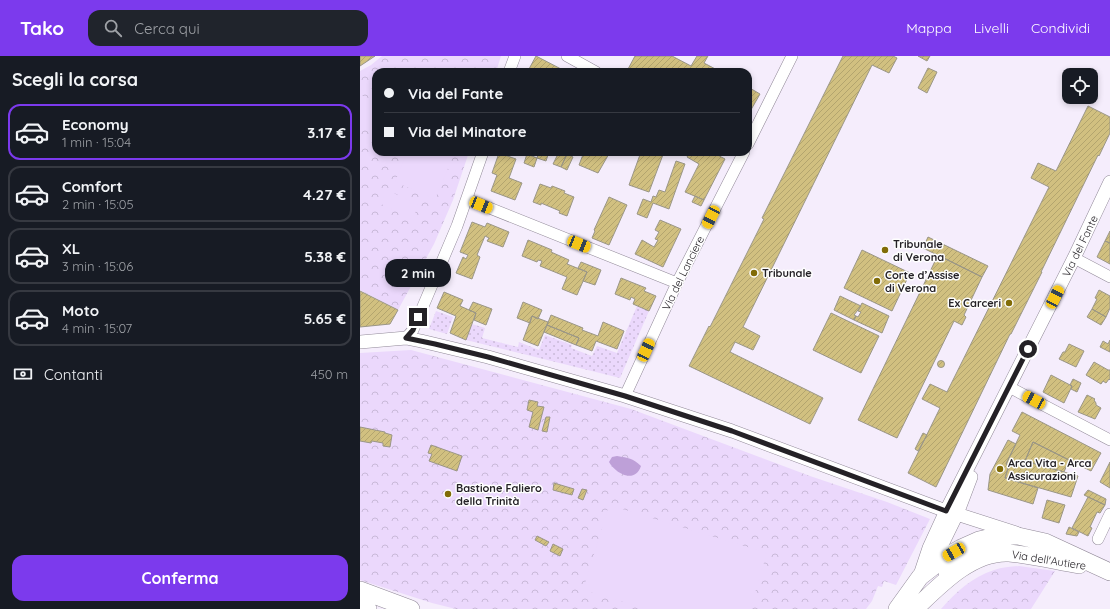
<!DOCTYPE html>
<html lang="it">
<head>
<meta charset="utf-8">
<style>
	body { margin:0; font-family:Quicksand,sans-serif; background:#20242c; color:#f1f3f6; height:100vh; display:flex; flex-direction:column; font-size:15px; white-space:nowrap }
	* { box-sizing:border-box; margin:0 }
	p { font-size:13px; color:#9ea1a6 }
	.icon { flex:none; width:22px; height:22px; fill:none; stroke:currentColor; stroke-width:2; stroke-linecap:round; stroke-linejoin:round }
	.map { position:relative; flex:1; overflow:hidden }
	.side { display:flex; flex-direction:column; background:#171b24; width:360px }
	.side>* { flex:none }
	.guide { position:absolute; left:12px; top:12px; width:380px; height:88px; border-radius:12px; box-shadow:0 2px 6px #0003; display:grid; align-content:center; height:88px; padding:0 12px; background:#171b24 }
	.buttons { position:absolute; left:702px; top:12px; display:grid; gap:8px }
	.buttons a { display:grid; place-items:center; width:36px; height:36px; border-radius:8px; background:#171b24; box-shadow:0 2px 6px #0003; font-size:20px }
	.end { position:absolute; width:18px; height:18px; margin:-9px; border:5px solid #242126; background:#fff; box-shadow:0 0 0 2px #fff }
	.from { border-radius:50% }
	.bubble { position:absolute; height:28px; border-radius:12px; background:#171b24; box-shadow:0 2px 6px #0003; font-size:13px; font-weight:800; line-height:28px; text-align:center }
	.car { position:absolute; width:12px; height:24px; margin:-12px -6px; border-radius:5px; box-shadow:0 0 3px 1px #0007; background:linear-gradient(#f5c518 24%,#345 0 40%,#f5c518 0 76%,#345 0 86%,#f5c518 0) }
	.guide b { display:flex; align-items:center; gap:14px; height:38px; font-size:15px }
	.guide b+b { border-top:1px solid #363941 }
	.guide i { width:10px; height:10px; background:#f1f3f6 }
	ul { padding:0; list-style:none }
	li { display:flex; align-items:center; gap:12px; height:56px; margin:0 8px 6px; padding:0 4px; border:2px solid #363941; border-radius:12px }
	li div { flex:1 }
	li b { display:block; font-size:15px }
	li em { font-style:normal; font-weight:800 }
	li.selected { border-color:#7c3aed }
	li>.icon { width:36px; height:36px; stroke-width:1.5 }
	h2 { padding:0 12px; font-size:18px; line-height:48px }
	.pay { display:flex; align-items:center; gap:10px; height:44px; padding:0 12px; font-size:15px }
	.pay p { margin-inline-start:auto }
	.cta { display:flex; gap:8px; margin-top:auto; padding:8px 12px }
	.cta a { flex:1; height:46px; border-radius:12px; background:#7c3aed; color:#fff; font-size:16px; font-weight:800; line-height:46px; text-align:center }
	header { display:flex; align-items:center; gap:24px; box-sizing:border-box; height:56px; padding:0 20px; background:#7c3aed; color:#fff }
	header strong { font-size:19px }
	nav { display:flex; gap:22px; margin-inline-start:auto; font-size:14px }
	.search { width:280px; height:36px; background:#20242c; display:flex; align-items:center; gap:10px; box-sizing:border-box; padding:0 14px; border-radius:12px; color:#9ea1a6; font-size:15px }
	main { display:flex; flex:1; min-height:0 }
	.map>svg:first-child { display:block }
	.grass { fill:url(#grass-dots) }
	.park { fill:url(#park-crowns) }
	.pitch { fill:#ebd8fc }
	.water { fill:#bea0d8 }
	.building { fill:url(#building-hatch); stroke:#9a9687 }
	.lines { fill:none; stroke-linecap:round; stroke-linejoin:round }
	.minor-casing { stroke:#918998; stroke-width:12 }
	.tertiary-casing { stroke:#918998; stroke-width:14 }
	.secondary-casing { stroke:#918998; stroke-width:16 }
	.primary-casing { stroke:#918998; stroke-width:18 }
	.minor { stroke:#fff; stroke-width:11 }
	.tertiary { stroke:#fff; stroke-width:13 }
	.secondary { stroke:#fff; stroke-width:15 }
	.primary { stroke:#fff; stroke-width:17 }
	.route { stroke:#242126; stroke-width:5 }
	.poi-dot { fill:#816c07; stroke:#fefefe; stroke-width:1.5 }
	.labels { text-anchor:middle; stroke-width:3; stroke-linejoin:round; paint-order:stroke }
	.poi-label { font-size:11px; font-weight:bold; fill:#242126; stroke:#fefefe; text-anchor:start }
	.street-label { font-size:11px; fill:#242126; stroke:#fefefe }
</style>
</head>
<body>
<header>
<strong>Tako</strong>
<div class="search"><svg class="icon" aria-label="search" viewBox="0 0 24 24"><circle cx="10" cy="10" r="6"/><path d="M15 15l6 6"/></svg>Cerca qui</div>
<nav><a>Mappa</a><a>Livelli</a><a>Condividi</a></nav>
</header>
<main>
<section class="side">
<h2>Scegli la corsa</h2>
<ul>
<li class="selected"><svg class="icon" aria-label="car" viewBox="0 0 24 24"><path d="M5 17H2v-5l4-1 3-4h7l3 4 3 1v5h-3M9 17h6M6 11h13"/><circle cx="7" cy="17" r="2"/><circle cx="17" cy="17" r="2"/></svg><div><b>Economy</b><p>1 min · 15:04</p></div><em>3.17 €</em></li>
<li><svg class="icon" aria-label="car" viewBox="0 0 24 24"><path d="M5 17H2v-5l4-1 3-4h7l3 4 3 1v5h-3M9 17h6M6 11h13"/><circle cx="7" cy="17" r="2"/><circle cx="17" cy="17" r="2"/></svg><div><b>Comfort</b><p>2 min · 15:05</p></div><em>4.27 €</em></li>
<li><svg class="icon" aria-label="car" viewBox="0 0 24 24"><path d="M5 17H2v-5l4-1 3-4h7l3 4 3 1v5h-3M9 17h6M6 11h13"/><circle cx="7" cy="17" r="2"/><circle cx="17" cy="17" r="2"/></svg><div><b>XL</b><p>3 min · 15:06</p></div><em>5.38 €</em></li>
<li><svg class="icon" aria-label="car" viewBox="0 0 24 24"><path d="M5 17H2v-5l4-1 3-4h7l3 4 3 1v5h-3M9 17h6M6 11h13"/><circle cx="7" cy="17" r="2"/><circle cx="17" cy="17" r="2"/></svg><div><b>Moto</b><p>4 min · 15:07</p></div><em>5.65 €</em></li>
</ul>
<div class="pay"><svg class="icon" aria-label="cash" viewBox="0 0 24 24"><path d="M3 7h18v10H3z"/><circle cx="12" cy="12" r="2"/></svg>Contanti<p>450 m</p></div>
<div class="cta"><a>Conferma</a></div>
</section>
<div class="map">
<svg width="750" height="553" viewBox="0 0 750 553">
	<defs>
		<pattern id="grass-dots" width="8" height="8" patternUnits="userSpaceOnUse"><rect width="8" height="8" fill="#ebd8fc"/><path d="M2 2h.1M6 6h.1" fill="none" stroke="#c9b9d8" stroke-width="1.8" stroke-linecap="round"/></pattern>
		<pattern id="park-crowns" width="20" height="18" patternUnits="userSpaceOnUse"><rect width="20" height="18" fill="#ebd8fc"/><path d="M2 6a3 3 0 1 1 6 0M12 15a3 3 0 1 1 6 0" fill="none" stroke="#c9b9d8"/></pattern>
		<pattern id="building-hatch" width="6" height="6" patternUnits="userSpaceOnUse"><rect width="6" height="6" fill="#d1c080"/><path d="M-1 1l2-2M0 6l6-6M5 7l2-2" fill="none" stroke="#b3a56e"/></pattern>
	</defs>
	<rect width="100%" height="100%" fill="#f5edfc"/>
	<path class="grass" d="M277,250L289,255L260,322L106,284L112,268L125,272L122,282L158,291L159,286L179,294L185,279L212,289L211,292L232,300L237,290L257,297Z
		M76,255L93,261L87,278L69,273Z"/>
	<path class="park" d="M22,0H141L136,16H16V96H109L93,144L74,188L38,254L0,234V15L11,9Z
		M51,294L271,353L450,420L527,446L570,463L536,529L524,525L522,531L518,530L512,545L506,553H96L72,547L0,524V297Z
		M659,510L695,515L671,553H581C596,536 612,521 634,514C642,511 651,511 659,510Z"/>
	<path class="pitch" d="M0,39L16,45V78L0,72Z
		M47,96H95L75,143L35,126Z
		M27,134L59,149L52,163L21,148Z
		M249,449L407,497L390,553H287L223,534Z"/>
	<path class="water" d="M257,400C269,402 272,402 281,410C275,428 256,418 249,406L252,401Z"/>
	<path class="building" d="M0,0H15L0,10Z
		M176,0L201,13L200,14L205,16H170L171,14L169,13Z
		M275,0H312L331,10L337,0H348L344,7L361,16H270L267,15Z
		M483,0H533L537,2L529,17L512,9L383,271L400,280L393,294L375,286L370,296L463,342L450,368L329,310L349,270L350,271L404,163L402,162Z
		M558,0H570L567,5Z
		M568,12L577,16L567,37L558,32Z
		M388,31L400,38L388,59Z
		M728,50L750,61V77L739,100L738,99L681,216H682L651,278H650L576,431L548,417L580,352L562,343L570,328L587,336L689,131L671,122L678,107L696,115Z
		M179,96H189L186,105L177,102Z
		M199,96H208L201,111L193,108Z
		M224,96H250L238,117L219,109Z
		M281,96H304L289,136L269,129Z
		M330,96H352L365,103L344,144L325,136L339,108L327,101Z
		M139,97L156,103L149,122L162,127L155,144L131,135L137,119L132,117Z
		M167,98L177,102L174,111L164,107Z
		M207,98L213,101L207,114L201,111Z
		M316,105L325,108L309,153L293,147L287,162L277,158L283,143L291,146L293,140L296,141L299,134L305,136Z
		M180,128L191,132L192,130L205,135L204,137L214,141L207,160L199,157L200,155L181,147V149L173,146Z
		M335,140L344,144L341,150L332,146Z
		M249,141L267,149L249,189L232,182L235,175L234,174Z
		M300,164L321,173L303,211L275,198L282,184L294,191L298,184L295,183L299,176L295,174Z
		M112,166L125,171L127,167L149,176L143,191L127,185L129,182L125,180L117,199L120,201L112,223L96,217L103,201L106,203L108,199L100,196Z
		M750,175V187L745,185Z
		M568,181L628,210L622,221L563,192Z
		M168,184L192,194L191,196L209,204L207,208L227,216L217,239L202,233L207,221L180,210L182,205L178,204L177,206L162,200Z
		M745,185L750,187V208L737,201Z
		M502,194L550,217L532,255L484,232Z
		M578,199L622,221L604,259L606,261L602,269L594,265L537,382L498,364Z
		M221,206L241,214L235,229L223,225L227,216L218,212Z
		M261,222L286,232L284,235L296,240L289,255L273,248L275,243L271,241L270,244L255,238Z
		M739,234L750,240V252L746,261L732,253L737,243L735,242Z
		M0,235L38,254L30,268L0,271Z
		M84,236L103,244L100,250L116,257L106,284L90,277L96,260L77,252Z
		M480,240L501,250L494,259L496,260L494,264L474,254Z
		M113,246L132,253L126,269L114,264L116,257L109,254Z
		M163,246L182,254L178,263L172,260L170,267L157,262Z
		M502,247L529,260L522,277L494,264L496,260L498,261L501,256L498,255Z
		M732,253L746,261L741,269L727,261Z
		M471,257L519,280L501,317L453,294Z
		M191,259L223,272L222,274L238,280L243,266L264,275L257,293L236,285L232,295L216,289L219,282L187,269Z
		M172,260L188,266L178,290L163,284Z
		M187,269L219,282L216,289L184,276Z
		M750,284V296L740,291L743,285L748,288Z
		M709,288L724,295L716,311L699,303L703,296H705Z
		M577.5 308a3.5 3.5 0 1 1 7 0a3.5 3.5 0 1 1-7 0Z
		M734,306L748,314H750V324L749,323L746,327L743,325L741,328L726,319Z
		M691,319L712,330L704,347L683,336Z
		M713,323L721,327L717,336L711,333L712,330L710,329Z
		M727,339L735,343L734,344L736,347V349L741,352L735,363L718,356Z
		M169,344L178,346L177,350L184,351L178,374L169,371L173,356L167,354Z
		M662,356L741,397L731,415L673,386L665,405L718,420L711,441L645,422L649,409L646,408L660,379L652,375Z
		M186,361H190L187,376L182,375Z
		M0,371L25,376V377L32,379L30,391L23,390V387L12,385L11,387L0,385Z
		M563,377L567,379L558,395L555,393Z
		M648,384L656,388L646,408L649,409L645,422L678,432L673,448L628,434L630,418Z
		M673,386L709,404L704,416L665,405Z
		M71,389L102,400L97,415L69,405L72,398L68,397Z
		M750,406V432L740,426Z
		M194,427L214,433L212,439L193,434Z
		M222,433L227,434L223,444L218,442Z
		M728,434L746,443L745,449L724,439Z
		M728,441L745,449L740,457L737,456L730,471L732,472L728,480L712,472Z
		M687,444L705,449L699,467L682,462Z
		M709,471L719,476L717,480L706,478Z
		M177,480L189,486L186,490L175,484Z
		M193,488L203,493L200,500L190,495Z"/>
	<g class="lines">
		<g class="minor-casing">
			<path id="minor" d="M207,0L236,16
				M149,16L155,0
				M388,88L432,0
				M107,143L317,227
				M714,202L750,221
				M46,282L53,274L97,170L123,96
				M649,331L750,384
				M265,340L317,227L384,96
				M738,483L750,458"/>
		</g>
		<g class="tertiary-casing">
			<path id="tertiary" d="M0,286L46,282L61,285L128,301L265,340L372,375L586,455
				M597,458L656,477
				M571,511L597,458L611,421
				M559,522L569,492L586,455L714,202L750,126"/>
		</g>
		<g class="secondary-casing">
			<path id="secondary" d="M586,516C604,499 620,491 644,486"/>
		</g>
		<g class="primary-casing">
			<path id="primary" d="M0,534L51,553
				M0,551L8,553
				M537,553L560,521L587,500L601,492L619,484L636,480H658L685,486L750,516
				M555,553C580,529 612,495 649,497C672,499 696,505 719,509"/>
		</g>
		<use href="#minor" class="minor"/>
		<use href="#tertiary" class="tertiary"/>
		<use href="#secondary" class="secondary"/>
		<use href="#primary" class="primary"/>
	</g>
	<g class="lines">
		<path class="route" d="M58,261L53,274L46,282L75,288L128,301L265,340L372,375L586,455L668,293"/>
	</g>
	<g class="poi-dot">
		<circle cx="525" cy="194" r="4"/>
		<circle cx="394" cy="217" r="4"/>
		<circle cx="517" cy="225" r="4"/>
		<circle cx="649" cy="247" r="4"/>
		<circle cx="640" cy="413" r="4"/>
		<circle cx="88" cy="438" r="4"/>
	</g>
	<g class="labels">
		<g class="poi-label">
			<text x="533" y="192">Tribunale<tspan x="533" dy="13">di Verona</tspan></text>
			<text x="402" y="221">Tribunale</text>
			<text x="525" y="223">Corte d’Assise<tspan x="525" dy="13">di Verona</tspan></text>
			<text x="641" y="251" text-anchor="end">Ex Carceri</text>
			<text x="648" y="411">Arca Vita - Arca<tspan x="648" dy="13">Assicurazioni</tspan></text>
			<text x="96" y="436">Bastione Faliero<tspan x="96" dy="13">della Trinità</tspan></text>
		</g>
		<g class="street-label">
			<text transform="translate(720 190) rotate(-64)" y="4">Via del Fante</text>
			<text transform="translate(323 217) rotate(-64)" y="4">Via del Lanciere</text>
			<text transform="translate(689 504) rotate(9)" y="4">Via dell'Autiere</text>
		</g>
	</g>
</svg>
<div class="buttons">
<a><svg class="icon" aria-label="locate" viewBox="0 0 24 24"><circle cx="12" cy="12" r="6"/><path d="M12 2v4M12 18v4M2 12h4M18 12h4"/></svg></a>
</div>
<i class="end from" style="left:668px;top:293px"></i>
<i class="end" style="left:58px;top:261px"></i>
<div class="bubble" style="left:25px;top:203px;width:66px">2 min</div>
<i class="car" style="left:121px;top:149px;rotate:112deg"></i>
<i class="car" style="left:351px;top:161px;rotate:207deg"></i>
<i class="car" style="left:219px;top:188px;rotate:112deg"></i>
<i class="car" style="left:695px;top:241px;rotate:27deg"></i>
<i class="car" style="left:286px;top:294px;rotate:25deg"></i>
<i class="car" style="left:674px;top:344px;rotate:298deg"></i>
<i class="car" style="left:594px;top:496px;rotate:240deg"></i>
<div class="guide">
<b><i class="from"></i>Via del Fante</b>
<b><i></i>Via del Minatore</b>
</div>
</div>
</main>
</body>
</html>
